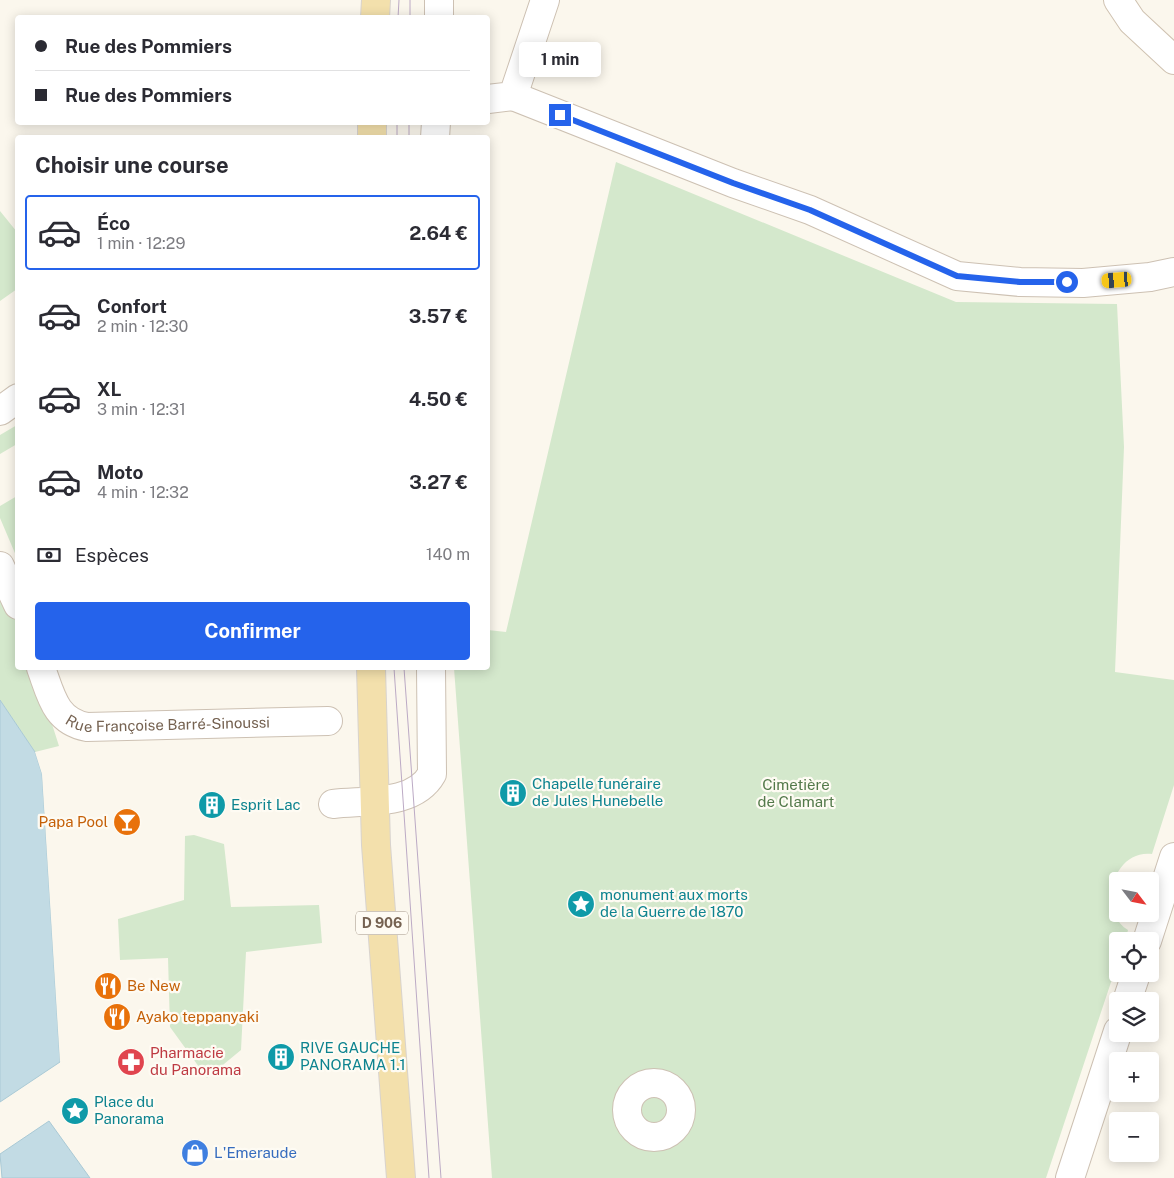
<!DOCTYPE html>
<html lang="fr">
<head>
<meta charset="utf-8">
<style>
	body { margin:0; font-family:"Public Sans",sans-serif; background:#f7f7f7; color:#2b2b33; height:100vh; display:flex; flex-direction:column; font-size:19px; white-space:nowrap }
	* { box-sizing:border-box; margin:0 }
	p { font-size:16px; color:#7c7c81 }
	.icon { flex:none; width:28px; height:28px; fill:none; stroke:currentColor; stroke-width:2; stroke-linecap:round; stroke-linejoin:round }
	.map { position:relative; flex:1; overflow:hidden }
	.panel { position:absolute; left:15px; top:135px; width:475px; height:535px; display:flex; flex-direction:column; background:#fff; border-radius:5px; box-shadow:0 2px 12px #0003 }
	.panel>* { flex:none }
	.top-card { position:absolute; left:15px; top:15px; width:475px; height:110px; border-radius:5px; box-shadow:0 2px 12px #0003; display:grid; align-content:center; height:110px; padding:0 20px; background:#fff }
	.needle { width:32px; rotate:122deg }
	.fabs { position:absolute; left:1109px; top:872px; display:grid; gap:10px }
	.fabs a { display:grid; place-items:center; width:50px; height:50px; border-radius:5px; background:#fff; box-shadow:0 2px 12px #0003; font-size:25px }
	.end { position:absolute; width:22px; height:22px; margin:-11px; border:6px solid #2563eb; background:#fff; box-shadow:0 0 0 2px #fff }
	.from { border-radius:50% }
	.bubble { position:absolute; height:35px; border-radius:5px; background:#fff; box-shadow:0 2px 12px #0003; font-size:16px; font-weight:700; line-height:35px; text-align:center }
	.car { position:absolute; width:15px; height:30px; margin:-15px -8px; border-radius:6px; box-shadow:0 0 4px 1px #0007; background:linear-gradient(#f5c518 24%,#345 0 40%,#f5c518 0 76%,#345 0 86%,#f5c518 0) }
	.top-card b { display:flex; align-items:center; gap:18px; height:48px; font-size:19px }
	.top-card b+b { border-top:1px solid #e1e1e2 }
	.top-card i { width:12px; height:12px; background:#2b2b33 }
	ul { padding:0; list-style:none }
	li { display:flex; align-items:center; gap:15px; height:75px; margin:0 10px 8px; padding:0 10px; border:2px solid transparent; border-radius:5px }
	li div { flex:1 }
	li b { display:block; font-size:19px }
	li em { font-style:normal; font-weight:700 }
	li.selected { border-color:#2563eb }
	li>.icon { width:45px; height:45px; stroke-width:1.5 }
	h2 { padding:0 20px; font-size:22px; line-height:60px }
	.pay { display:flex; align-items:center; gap:12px; height:55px; padding:0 20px; font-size:19px }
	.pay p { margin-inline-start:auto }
	.cta { display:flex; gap:10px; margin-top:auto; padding:10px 20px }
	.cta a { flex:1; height:58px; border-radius:5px; background:#2563eb; color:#fff; font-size:20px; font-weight:700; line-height:58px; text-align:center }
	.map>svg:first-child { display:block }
	.green { fill:#d4e8cc }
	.water { fill:#c2dbe4; stroke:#a9c9d5 }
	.pier { fill:#fbf7ed }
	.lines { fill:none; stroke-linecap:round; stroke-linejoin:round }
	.street-casing { stroke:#cdc1b3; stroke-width:30 }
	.secondary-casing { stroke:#cfc2b1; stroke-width:30 }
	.primary-casing { stroke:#d8d3ce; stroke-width:30 }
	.street { stroke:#fff; stroke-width:28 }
	.secondary { stroke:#fff; stroke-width:28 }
	.primary { stroke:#f3e0ac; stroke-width:28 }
	.tram { stroke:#bcaac5; stroke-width:1 }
	.route { stroke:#2563eb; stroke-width:6 }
	.labels { text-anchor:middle; stroke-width:4.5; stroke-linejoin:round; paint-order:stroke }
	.shield { fill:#fefbf3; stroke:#9e9082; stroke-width:1 }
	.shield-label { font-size:14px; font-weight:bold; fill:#756251 }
	.street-label { font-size:15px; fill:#756251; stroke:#fefbf3 }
	.culture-label { font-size:15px; fill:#0d838f; stroke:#fefbf3; text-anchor:start }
	.park-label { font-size:15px; fill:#53794a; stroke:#fefbf3 }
	.food-label { font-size:15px; fill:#c56008; stroke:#fefbf3; text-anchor:start }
	.health-label { font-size:15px; fill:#be3a42; stroke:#fefbf3; text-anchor:start }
	.shop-label { font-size:15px; fill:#366cbe; stroke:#fefbf3; text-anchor:start }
</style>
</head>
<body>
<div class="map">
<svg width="1174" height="1178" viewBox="0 0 1174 1178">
	<rect width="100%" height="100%" fill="#fbf7ed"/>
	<path class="green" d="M616,162L956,302L1117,304L1124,447L1115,672L1174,680V785L1152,854C1113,849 1096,910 1128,930L1125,941H1118L1117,964L1046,1178H492L454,668H488V630L506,632Z
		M0,211L17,232V289L0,301Z
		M17,425V444L0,454V435Z
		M17,496V558L0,518V506Z
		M0,585L17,625L18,668H34L59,746L35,752L0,700Z
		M194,835L224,844L231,907L319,905L322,943L246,952L241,1050L207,1078L170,1027L168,958L120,960L118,919L184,900L185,836Z"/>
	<path class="water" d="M0,700L35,752L42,774L60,1062L0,1102Z
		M49,1121L90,1178H2L0,1154Z"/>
	<path class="pier" d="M35,752H37L44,773L63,1061L60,1062L42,774Z"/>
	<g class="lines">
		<g class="street-casing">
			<g id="street">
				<path d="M439,18V0"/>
				<path d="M513,96L733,183L810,210L957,276L1020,282L1083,283L1150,277L1174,272"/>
				<path d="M488,99L513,96L545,0"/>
				<path d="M435,138L436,122"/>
				<path d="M0,411L18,398"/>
				<path d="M0,566L18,605"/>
				<path id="s1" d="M41,668C51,695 55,721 87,727L328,721"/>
				<path d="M333,804C366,800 414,806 432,774L431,668"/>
				<path d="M1147,941L1174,857"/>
				<path d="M1127,1001L1136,974"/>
				<circle cx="654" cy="1110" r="27"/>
				<path d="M1070,1178L1118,1031"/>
			</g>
		</g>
		<g class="secondary-casing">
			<path id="secondary" d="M1118,0L1132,21L1174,60"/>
		</g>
		<g class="primary-casing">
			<path id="primary" d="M375,18L376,0
				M372,138V122
				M371,668L376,845L401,1178"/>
		</g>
		<use href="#street" class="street"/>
		<use href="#secondary" class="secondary"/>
		<use href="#primary" class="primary"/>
		<path class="tram" d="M398,18L399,0
			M410,18V0
			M397,122V138
			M409,122V138
			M394,668L429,1178
			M404,668L441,1178"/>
	</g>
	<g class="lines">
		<path class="route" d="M560,115L733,183L810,210L957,276L1020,282H1067"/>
	</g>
	<defs>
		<g id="building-disc" transform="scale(1.4375)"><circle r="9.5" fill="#0f9aa8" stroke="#fefbf3"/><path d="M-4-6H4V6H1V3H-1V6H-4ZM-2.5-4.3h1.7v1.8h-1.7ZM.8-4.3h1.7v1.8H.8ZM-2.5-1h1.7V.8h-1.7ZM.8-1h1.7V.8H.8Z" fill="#fff"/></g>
		<g id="bar-disc" transform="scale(1.4375)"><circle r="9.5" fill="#e8710a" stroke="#fefbf3"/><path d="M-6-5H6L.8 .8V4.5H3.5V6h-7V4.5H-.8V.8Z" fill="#fff"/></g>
		<g id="sight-disc" transform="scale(1.4375)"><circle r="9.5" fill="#0f9aa8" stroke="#fefbf3"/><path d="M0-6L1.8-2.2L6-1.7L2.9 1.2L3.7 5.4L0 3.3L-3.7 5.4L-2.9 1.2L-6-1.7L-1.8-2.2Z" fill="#fff"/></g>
		<g id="restaurant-disc" transform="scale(1.4375)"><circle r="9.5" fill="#e8710a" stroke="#fefbf3"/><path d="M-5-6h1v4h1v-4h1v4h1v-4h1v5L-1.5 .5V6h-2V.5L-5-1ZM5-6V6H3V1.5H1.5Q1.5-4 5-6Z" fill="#fff"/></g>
		<g id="pharmacy-disc" transform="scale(1.4375)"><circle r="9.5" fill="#e0444e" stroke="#fefbf3"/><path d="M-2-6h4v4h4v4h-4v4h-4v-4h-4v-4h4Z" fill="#fff"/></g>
		<g id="shop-disc" transform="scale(1.4375)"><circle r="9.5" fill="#3f7fe0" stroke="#fefbf3"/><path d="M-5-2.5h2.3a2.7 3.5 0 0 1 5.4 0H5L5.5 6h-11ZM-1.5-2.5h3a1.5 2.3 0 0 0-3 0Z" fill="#fff"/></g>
	</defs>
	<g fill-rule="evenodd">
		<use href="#building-disc" x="513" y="793"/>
		<use href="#building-disc" x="212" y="805"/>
		<use href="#bar-disc" x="127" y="822"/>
		<use href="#sight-disc" x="581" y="904"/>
		<use href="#restaurant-disc" x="108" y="986"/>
		<use href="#restaurant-disc" x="117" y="1017"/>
		<use href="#building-disc" x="281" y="1057"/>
		<use href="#pharmacy-disc" x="131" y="1062"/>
		<use href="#sight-disc" x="75" y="1111"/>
		<use href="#shop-disc" x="195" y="1153"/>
	</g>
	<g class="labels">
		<rect class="shield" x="356" y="911.5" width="52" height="23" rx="4"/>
		<g class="shield-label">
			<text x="382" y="928">D 906</text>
		</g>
		<g class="street-label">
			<text dy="5" stroke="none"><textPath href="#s1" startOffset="160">Rue Françoise Barré-Sinoussi</textPath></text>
		</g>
		<g class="culture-label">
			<text x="532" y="789">Chapelle funéraire<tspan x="532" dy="17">de Jules Hunebelle</tspan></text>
			<text x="231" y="810">Esprit Lac</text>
			<text x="600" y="900">monument aux morts<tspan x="600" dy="17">de la Guerre de 1870</tspan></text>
			<text x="300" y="1053">RIVE GAUCHE<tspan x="300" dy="17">PANORAMA 1.1</tspan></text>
			<text x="94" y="1107">Place du<tspan x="94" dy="17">Panorama</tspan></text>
		</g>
		<g class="park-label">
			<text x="796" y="790">Cimetière<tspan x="796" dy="17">de Clamart</tspan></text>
		</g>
		<g class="food-label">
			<text x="108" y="827" text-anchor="end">Papa Pool</text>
			<text x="127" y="991">Be New</text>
			<text x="136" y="1022">Ayako teppanyaki</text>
		</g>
		<g class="health-label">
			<text x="150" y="1058">Pharmacie<tspan x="150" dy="17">du Panorama</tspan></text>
		</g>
		<g class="shop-label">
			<text x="214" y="1158">L'Emeraude</text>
		</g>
	</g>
</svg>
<div class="fabs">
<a><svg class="needle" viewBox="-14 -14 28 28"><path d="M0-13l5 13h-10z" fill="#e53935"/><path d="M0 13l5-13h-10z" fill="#7c7c81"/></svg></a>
<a><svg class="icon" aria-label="locate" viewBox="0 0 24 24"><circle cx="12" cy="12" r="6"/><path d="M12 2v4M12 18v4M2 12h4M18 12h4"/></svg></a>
<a><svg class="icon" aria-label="layers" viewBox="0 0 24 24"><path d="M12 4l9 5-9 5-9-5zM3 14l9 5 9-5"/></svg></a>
<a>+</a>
<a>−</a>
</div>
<i class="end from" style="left:1067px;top:282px"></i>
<i class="end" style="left:560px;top:115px"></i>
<div class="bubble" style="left:519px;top:42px;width:82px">1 min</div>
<i class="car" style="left:1117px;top:280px;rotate:265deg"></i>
<div class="top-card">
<b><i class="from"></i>Rue des Pommiers</b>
<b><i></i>Rue des Pommiers</b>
</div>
<section class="panel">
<h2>Choisir une course</h2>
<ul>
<li class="selected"><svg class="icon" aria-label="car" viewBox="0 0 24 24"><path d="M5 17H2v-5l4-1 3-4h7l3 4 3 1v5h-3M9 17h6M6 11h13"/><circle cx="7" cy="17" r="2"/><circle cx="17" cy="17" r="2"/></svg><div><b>Éco</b><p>1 min · 12:29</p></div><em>2.64 €</em></li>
<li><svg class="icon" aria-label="car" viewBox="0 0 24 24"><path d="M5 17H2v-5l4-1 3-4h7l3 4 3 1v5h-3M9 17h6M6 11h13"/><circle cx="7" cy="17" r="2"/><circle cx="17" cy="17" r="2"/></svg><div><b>Confort</b><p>2 min · 12:30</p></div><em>3.57 €</em></li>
<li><svg class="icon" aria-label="car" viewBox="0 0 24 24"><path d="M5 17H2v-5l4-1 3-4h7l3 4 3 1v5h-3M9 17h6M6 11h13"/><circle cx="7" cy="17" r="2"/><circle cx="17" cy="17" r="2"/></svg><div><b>XL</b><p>3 min · 12:31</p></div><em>4.50 €</em></li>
<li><svg class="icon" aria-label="car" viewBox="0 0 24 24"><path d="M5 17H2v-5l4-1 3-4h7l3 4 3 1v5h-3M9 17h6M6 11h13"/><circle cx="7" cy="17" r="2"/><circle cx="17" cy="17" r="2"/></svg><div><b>Moto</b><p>4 min · 12:32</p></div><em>3.27 €</em></li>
</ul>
<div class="pay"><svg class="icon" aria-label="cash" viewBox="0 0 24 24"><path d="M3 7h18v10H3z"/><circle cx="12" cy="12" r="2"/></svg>Espèces<p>140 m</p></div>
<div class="cta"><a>Confirmer</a></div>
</section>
</div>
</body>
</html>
